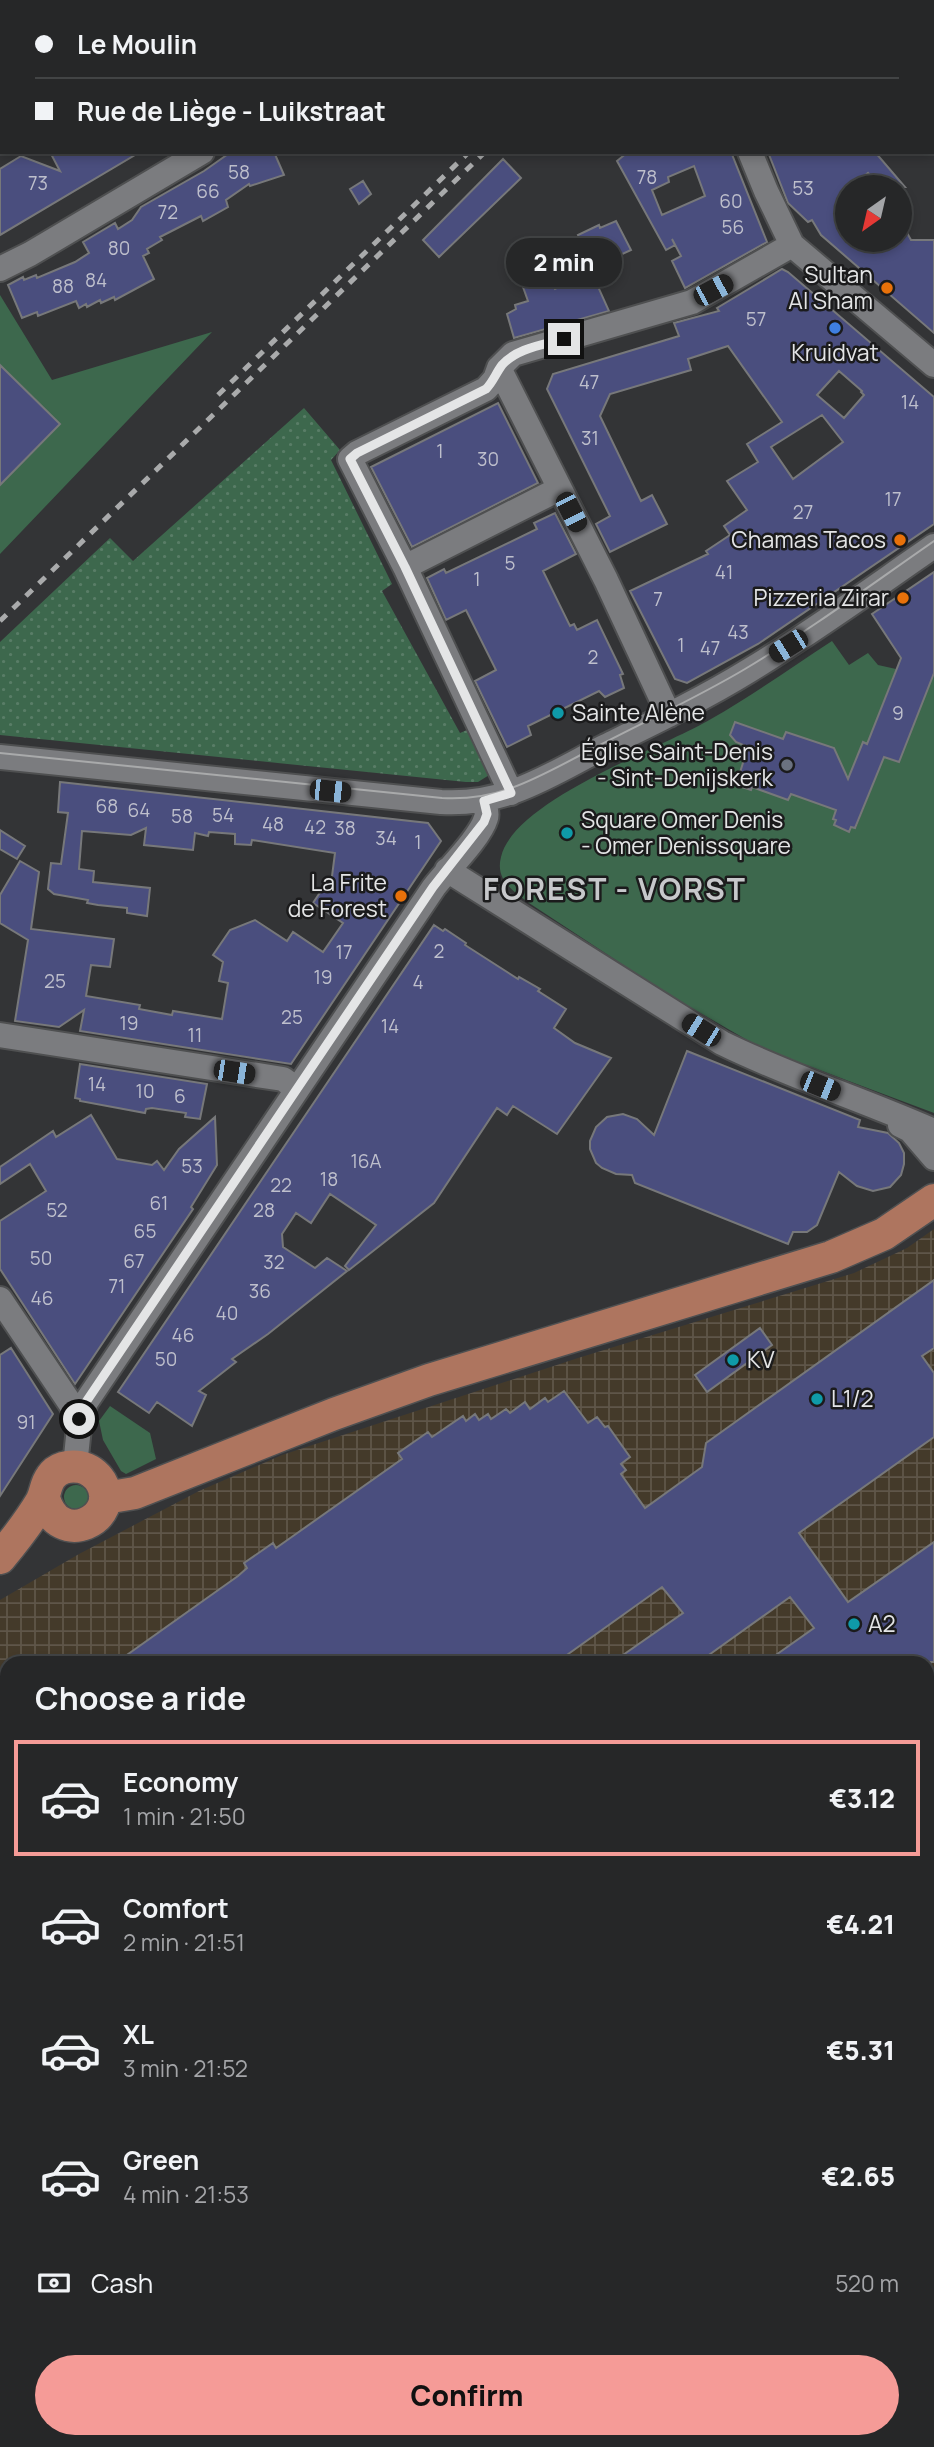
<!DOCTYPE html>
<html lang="en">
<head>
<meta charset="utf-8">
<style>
	body { margin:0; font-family:Manrope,sans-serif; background:#323334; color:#f1f3f6; height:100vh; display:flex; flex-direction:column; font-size:26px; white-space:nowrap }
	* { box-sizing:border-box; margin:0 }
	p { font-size:23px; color:#a4a5a8 }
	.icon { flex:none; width:38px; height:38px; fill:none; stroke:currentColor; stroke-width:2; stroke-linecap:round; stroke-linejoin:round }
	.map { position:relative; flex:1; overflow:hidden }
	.side { position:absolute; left:0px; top:1656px; width:934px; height:793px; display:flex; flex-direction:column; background:#262728; border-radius:21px 21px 0 0; box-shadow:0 4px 10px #0003,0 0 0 2px #424445 }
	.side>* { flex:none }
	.hud { position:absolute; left:0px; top:0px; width:934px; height:154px; box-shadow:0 4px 10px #0003,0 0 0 2px #424445; display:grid; align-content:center; height:154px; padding:0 35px; background:#262728 }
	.needle { width:46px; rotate:214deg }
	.tools { position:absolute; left:835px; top:175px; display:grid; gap:14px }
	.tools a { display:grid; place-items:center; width:77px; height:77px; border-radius:50%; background:#262728; box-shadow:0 4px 10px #0003,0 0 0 2px #424445; font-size:35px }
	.end { position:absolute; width:32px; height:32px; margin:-16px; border:9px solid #e4e5e6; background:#111; box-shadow:0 0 0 4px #111 }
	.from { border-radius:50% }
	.bubble { position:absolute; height:49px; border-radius:24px; background:#262728; box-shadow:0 4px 10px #0003,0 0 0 2px #424445; font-size:23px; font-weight:800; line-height:49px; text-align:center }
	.car { position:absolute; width:21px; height:42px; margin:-21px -10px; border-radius:9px; box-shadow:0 0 5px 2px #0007; background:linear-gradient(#222 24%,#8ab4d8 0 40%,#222 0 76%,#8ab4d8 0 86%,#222 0) }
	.hud b { display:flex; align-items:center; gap:24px; height:66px; font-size:26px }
	.hud b+b { border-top:2px solid #424445 }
	.hud i { width:18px; height:18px; background:#f1f3f6 }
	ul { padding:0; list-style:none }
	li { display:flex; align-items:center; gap:21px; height:116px; margin:0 14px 10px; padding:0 21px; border:4px solid transparent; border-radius:0px }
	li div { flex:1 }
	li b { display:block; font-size:26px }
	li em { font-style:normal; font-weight:800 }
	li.selected { border-color:#f59b97 }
	li>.icon { width:63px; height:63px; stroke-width:1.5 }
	h2 { padding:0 35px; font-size:32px; line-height:84px }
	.pay { display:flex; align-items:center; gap:18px; height:77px; padding:0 35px; font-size:26px }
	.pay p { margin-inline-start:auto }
	.button { display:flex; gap:14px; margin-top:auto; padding:14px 35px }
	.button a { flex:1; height:80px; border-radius:42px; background:#f59b97; color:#111; font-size:28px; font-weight:800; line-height:80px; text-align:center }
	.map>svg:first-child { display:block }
	.built { fill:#3a3c44 }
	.industrial { fill:url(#industrial-grid) }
	.green { fill:#3d684d }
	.park { fill:url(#park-dots) }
	.building { fill:#4a4e7e; stroke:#77787a; stroke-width:2; fill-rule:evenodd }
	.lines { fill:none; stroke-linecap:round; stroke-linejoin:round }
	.minor-casing { stroke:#4f5051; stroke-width:28 }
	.major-casing { stroke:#4f5051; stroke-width:35 }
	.minor { stroke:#7b7c7f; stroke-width:24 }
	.major { stroke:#ae755f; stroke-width:32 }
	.tram { stroke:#a9aaab; stroke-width:2 }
	.rail { stroke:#a9aaab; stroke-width:5; stroke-dasharray:9 9; stroke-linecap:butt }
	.route { stroke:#e4e5e6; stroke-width:9 }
	.food-dot { fill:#e8710a; stroke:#1b1b1c; stroke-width:2.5 }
	.shop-dot { fill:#3f7fe0; stroke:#1b1b1c; stroke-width:2.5 }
	.culture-dot { fill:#0f9aa8; stroke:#1b1b1c; stroke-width:2.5 }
	.worship-dot { fill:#6b7280; stroke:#1b1b1c; stroke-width:2.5 }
	.labels { text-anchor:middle; stroke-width:5; stroke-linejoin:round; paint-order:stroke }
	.number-label { font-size:19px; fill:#bebfcc }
	.poi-label { font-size:23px; fill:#e4e5e6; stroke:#1b1b1c; text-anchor:end }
	.district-label { font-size:30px; font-weight:bold; letter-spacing:2px; fill:#c7c8cb; stroke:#1b1b1c }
</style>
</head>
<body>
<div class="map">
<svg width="934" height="2447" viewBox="0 0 934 2447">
	<defs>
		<pattern id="industrial-grid" width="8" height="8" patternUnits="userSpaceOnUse" patternTransform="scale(1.75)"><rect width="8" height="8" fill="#443a2a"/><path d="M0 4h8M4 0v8" fill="none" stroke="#5f5649"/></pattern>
		<pattern id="park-dots" width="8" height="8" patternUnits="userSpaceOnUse" patternTransform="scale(1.75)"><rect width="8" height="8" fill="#3d684d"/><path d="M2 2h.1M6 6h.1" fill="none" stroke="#597d67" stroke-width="1.8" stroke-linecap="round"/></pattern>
	</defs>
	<rect width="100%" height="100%" fill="#333436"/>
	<path class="built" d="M934,1923V2447H15L25,2441H928V1927Z"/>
	<path class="industrial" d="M934,1229V1923L928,1927V1662H7V2441H25L15,2447H0V1600L79,1554L199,1491L282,1455L578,1358L854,1273L907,1248Z"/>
	<path class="green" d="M0,295L52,380L212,332L0,554Z
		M832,641L849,665L868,653L878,665L896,669L867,744L863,743L833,818L836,820L835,826L849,831L851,827L856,828L884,757L899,762L934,673V1113L761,1048L669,995L529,903C513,891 495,880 501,857C514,800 662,748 711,719C753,695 792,667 832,641Z
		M110,1406L150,1433L156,1459L126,1474L121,1471L103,1440L99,1421Z
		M64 1497a12 12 0 1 1 24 0a12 12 0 1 1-24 0Z"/>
	<path class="park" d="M304,408L340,450L331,460L392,584L382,591L460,733L474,727L494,772L478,782H466L0,735V642L110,538L133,561Z"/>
	<path class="building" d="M50,152H140L0,235V169L21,156L60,171Z
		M231,152H274L284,175L250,186L249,184L226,200L228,207L203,221L201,216L160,237L162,240L147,249L149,253L143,256L154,279L115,300L114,297L101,303L100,300L87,307L86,304L79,308L76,301L38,316L37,312L22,318L8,285L23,277L24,280L36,275L37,278L75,262L89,253L83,242L115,223L118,229L132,220L141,207L204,171Z
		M628,152H731L767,242L685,288L672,261L681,256L672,239L675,245L666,250L617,161ZM694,166L705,196L662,215L652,190L669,182L668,177Z
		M768,152H875L905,187H880L868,173L851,187H847V240H900V220L911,240H934V333L821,235L812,220L808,222L788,203Z
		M503,159L521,178L439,257L423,240Z
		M363,181L371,194L359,204L350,189Z
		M616,221L631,250L594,267L578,235L599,225L600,228Z
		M543,264L555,289L591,271L609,311L514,338L507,314L516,309L515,305L528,301L523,287Z
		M782,269L788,272L934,397V524L758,644L687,683L675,679L630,591L708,554L706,551L730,535L724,526L747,510L727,481L758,462L747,444L782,422L728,346L688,359L691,370L610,394L600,416L641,501L652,495L667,524L610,552L596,524L610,516L547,389L553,374L679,336L674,323L719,311L717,308ZM839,371L862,391L861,392L864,395L844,418L817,395ZM822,415L843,442L793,479L771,447Z
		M0,365L60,424L0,485Z
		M498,403L538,483L412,547L371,467Z
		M555,513L576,554L543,571L570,626L574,624L577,630L597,620L623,674L620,675L624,688L605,697L599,691L528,726L531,735L507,747L475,681L496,670L466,610L446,620L427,578L444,569L446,573L537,529L534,523Z
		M934,572V673L899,762L884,757L855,828L851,827L849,832L834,825L836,820L833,819L836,810L791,794L788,800L752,787L751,790L736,785L748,747L736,742L730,735L735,722L783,739L786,732L834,748L848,779L863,742L867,744L901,658L872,614Z
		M60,782L428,823L441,841L291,1064L80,1031L84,1010L59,1027L15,1021L28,940L0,923V895L20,861L39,872L31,929L114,939L110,967L91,965L86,996L140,1005L139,1009L172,1015L173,1011L222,1019L228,983L219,981L223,962L213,955L230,930L255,920L287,941L293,932L323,952L343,923L313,903L323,888L331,884L335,853L252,840L251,845L235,844V834L209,832L208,836L195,833L193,850L144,845L146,828L131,835L82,831L79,869L94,871L93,882L150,888L147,916L127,913V908L98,905L87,903L88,900L54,894L48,889L51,863L61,864L68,813L58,812Z
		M0,830L25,846L17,859L0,849Z
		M434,925L443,931L445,929L466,943L465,945L518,979L519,977L540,989L538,991L566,1009L554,1028L575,1043L611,1058L557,1134L513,1106L507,1115L497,1108L434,1203L349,1270L345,1266L376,1225L330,1194L311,1223L296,1213L282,1234L283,1247L315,1268L327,1258L347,1271L268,1334L232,1359L236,1362L199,1391L206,1395L192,1426L157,1402L149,1413L118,1392Z
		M687,1051L860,1120L858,1127L888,1133L899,1143L904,1153V1164L901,1175L890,1187L873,1191L857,1186L839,1172L817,1225L807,1232H793L788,1244L635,1183L632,1175L616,1174L602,1168L596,1163L590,1149V1141L596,1127L607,1117L623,1114L637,1119L654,1135Z
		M80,1064L207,1084L200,1119L185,1117L186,1113L152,1108L146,1109L145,1113L80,1101V1099L75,1098Z
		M91,1115L117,1159L152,1165L157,1161L164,1170L179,1149L215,1117L217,1165L191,1207L193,1209L75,1384L0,1269V1221L46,1191L30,1164L0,1184V1167L53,1131L56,1137Z
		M934,1280V1348L922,1356L934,1373V1437L799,1533L848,1602L934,1542V1662H766L814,1628L790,1597L699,1662H613L683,1613L662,1587L557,1662H117L238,1576L247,1568L244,1563L273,1543L276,1548L286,1541L402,1459L398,1453L428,1432L432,1437L463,1416L466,1421L475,1414L479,1420L488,1414L491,1419L506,1409L510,1413L525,1402L530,1409L545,1398L548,1402L564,1391L588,1423L597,1417L605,1427L608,1426L630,1457L621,1464L626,1470L621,1474L645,1508L702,1467L706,1443Z
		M760,1328L772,1345L707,1392L695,1375Z
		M11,1348L53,1414L0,1496V1355Z"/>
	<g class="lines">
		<g class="minor-casing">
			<path id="minor" d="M671,0L672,2
				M349,2L351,0
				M816,2L819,0
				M750,152L766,191L792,245L934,365
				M0,269L30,254L202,152
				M499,368L606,580L669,715
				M405,567L559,489
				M0,757L441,802C505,806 550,775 604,747C653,723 703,699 750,670C813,632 873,588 934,546
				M511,793L405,567L350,459L357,453L486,389L495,379L499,368L513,354L692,302L792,245
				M447,870L722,1043C791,1077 864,1100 934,1131
				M0,1035L283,1079L297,1089
				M900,1125L910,1130L934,1158
				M0,1299L80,1418
				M75,1466L80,1418L86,1402L434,887C448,869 480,838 486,818C488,813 485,807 484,801"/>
		</g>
		<g class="major-casing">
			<path id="major" d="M105,1498L135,1493L334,1414L429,1380L831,1257L884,1234L934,1200
				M0,1558C15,1540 29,1522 41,1502C46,1493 45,1485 51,1477C57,1468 69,1465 80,1467C89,1469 96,1474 101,1482C122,1518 59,1551 44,1498"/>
		</g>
		<use href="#minor" class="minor"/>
		<use href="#major" class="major"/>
		<path class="tram" d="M0,753L442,798C504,802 546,772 600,745C648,720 698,697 745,669C810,630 872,584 934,541"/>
		<path class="rail" d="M623,2L624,0
			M641,2L642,0
			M218,395L469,152
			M0,621L485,152
			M928,1980L934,1976
			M928,2001L934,1997
			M928,2013L934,2009
			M928,2035L934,2031
			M928,2062L934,2058
			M928,2380L934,2375
			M142,2447L152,2441
			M179,2447L188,2441
			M199,2447L209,2441
			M237,2447L246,2441
			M290,2447L299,2441
			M829,2447L837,2441"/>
	</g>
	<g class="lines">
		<path class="route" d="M79,1419L86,1402L433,887L484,822L487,814L484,801L511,793L405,567L350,459L357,453L486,389C493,382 496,373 502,365C517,348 543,345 564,339"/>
	</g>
	<g class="food-dot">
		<circle cx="887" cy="288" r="7"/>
		<circle cx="900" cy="540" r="7"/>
		<circle cx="903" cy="598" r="7"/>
		<circle cx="401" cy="896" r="7"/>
	</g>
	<circle class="shop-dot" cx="835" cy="328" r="7"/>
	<g class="culture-dot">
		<circle cx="558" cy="713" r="7"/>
		<circle cx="567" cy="833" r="7"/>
		<circle cx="733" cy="1360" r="7"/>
		<circle cx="817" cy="1399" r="7"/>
		<circle cx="854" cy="1624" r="7"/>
	</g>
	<circle class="worship-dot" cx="787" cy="765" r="7"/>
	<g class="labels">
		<g class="number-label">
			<text x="239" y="179">58</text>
			<text x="647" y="184">78</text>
			<text x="38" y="190">73</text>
			<text x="803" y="195">53</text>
			<text x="208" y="198">66</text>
			<text x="731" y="208">60</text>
			<text x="168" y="219">72</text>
			<text x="733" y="234">56</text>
			<text x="119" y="255">80</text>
			<text x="96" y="287">84</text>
			<text x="63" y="293">88</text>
			<text x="756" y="326">57</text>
			<text x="589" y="389">47</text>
			<text x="910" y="409">14</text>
			<text x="590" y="445">31</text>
			<text x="440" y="458">1</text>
			<text x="488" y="466">30</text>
			<text x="893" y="506">17</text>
			<text x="803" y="519">27</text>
			<text x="510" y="570">5</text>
			<text x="724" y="579">41</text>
			<text x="477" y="586">1</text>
			<text x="658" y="606">7</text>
			<text x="738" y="639">43</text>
			<text x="681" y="652">1</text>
			<text x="710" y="655">47</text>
			<text x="593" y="664">2</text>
			<text x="898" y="720">9</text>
			<text x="107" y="813">68</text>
			<text x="139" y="817">64</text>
			<text x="223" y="822">54</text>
			<text x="182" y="823">58</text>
			<text x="273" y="831">48</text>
			<text x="315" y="834">42</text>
			<text x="345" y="835">38</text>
			<text x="386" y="845">34</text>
			<text x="418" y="849">1</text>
			<text x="439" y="958">2</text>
			<text x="344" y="959">17</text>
			<text x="323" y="984">19</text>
			<text x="55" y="988">25</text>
			<text x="418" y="989">4</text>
			<text x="292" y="1024">25</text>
			<text x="129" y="1030">19</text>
			<text x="390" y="1033">14</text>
			<text x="195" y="1042">11</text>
			<text x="97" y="1091">14</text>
			<text x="145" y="1098">10</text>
			<text x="180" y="1103">6</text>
			<text x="366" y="1168">16A</text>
			<text x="192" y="1173">53</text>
			<text x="329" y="1186">18</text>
			<text x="281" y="1192">22</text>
			<text x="159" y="1210">61</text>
			<text x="57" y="1217">52</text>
			<text x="264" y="1217">28</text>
			<text x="145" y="1238">65</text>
			<text x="41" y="1265">50</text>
			<text x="134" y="1268">67</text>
			<text x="274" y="1269">32</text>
			<text x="117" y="1293">71</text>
			<text x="260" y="1298">36</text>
			<text x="42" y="1305">46</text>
			<text x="227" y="1320">40</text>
			<text x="183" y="1342">46</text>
			<text x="166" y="1366">50</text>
			<text x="26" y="1429">91</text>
		</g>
		<g class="poi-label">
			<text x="873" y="283">Sultan<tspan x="873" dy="26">Al Sham</tspan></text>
			<text x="835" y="361" text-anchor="middle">Kruidvat</text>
			<text x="886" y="548">Chamas Tacos</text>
			<text x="889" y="606">Pizzeria Zirar</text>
			<text x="572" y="721" text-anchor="start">Sainte Alène</text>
			<text x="773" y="760">Église Saint-Denis<tspan x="773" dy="26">- Sint-Denijskerk</tspan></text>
			<text x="581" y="828" text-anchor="start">Square Omer Denis<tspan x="581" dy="26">- Omer Denissquare</tspan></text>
			<text x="387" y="891">La Frite<tspan x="387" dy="26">de Forest</tspan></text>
			<text x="747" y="1368" text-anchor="start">KV</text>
			<text x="831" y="1407" text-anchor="start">L1/2</text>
			<text x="868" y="1632" text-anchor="start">A2</text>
		</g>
		<g class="district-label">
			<text x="615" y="900">FOREST - VORST</text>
		</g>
	</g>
</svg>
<div class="tools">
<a><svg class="needle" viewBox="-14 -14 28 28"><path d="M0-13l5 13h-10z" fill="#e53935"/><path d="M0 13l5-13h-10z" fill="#a4a5a8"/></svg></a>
</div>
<i class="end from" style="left:79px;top:1419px"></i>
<i class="end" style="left:564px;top:339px"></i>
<div class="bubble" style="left:506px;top:238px;width:116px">2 min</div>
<i class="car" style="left:713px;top:290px;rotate:62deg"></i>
<i class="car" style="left:571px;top:512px;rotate:153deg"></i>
<i class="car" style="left:788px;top:646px;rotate:238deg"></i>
<i class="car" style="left:330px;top:791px;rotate:96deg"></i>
<i class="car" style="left:701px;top:1030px;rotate:302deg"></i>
<i class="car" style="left:234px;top:1072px;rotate:99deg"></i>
<i class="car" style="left:820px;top:1086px;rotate:112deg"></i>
<div class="hud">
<b><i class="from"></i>Le Moulin</b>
<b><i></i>Rue de Liège - Luikstraat</b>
</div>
<section class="side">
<h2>Choose a ride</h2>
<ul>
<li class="selected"><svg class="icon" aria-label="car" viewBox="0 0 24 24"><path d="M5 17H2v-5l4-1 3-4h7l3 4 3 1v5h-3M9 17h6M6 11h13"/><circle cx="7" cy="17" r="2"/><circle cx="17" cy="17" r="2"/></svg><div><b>Economy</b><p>1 min · 21:50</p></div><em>€3.12</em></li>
<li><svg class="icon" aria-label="car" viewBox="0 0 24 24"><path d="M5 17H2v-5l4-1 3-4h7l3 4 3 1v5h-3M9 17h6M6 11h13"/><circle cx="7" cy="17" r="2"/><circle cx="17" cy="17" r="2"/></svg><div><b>Comfort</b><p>2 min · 21:51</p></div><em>€4.21</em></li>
<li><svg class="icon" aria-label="car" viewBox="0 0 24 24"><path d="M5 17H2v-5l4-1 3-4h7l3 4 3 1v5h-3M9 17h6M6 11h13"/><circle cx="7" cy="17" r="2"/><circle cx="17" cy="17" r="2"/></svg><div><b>XL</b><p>3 min · 21:52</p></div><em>€5.31</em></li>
<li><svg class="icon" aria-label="car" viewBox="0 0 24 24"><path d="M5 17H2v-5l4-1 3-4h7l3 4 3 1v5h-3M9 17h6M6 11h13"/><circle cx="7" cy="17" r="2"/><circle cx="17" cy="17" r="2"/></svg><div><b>Green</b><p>4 min · 21:53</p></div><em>€2.65</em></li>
</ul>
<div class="pay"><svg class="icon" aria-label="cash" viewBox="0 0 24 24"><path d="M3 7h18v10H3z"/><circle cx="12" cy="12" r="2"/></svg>Cash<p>520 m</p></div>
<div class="button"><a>Confirm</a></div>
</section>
</div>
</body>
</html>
